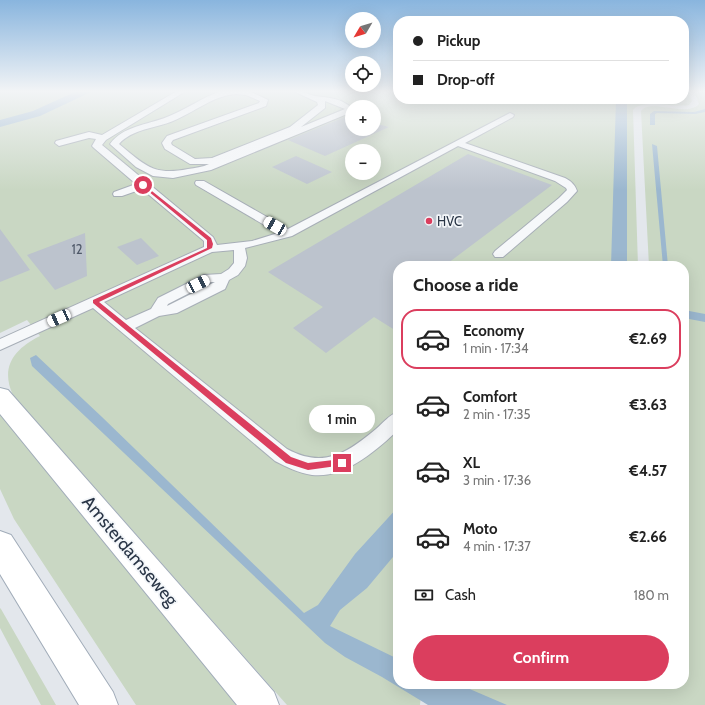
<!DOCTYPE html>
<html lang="en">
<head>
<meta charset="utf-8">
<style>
	body { margin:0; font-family:Cabin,sans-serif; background:#f2f2f2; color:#222; height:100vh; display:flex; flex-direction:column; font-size:15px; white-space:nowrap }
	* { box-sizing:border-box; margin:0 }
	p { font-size:13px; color:#767676 }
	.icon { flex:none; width:22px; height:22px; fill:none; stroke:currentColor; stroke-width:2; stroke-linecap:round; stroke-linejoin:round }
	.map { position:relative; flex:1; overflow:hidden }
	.details { position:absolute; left:393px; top:261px; width:296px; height:428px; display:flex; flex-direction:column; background:#fff; border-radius:16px; box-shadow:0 4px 16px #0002 }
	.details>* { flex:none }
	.top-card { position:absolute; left:393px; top:16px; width:296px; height:88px; border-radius:16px; box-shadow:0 4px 16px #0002; display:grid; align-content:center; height:88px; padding:0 20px; background:#fff }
	.needle { width:26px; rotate:232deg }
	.controls { position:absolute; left:345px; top:12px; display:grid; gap:8px }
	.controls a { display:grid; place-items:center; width:36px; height:36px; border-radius:50%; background:#fff; box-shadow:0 4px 16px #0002; font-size:20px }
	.end { position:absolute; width:18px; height:18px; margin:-9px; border:5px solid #db3e5e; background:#fff; box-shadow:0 0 0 2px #fff }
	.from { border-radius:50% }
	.bubble { position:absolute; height:28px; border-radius:14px; background:#fff; box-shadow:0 4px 16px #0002; font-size:13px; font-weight:700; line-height:28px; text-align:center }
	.car { position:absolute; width:12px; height:24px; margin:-12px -6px; border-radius:5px; box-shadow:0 0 3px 1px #0007; background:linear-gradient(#fff 24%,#345 0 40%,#fff 0 76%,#345 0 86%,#fff 0) }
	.top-card b { display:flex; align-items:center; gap:14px; height:38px; font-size:15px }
	.top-card b+b { border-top:1px solid #e0e0e0 }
	.top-card i { width:10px; height:10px; background:#222 }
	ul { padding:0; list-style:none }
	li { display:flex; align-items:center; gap:12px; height:60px; margin:0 8px 6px; padding:0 12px; border:2px solid transparent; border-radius:16px }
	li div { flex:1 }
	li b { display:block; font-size:15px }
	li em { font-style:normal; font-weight:700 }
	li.active { border-color:#db3e5e }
	li>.icon { width:36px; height:36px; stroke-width:1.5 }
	h2 { padding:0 20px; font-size:18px; line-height:48px }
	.pay { display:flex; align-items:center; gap:10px; height:44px; padding:0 20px; font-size:15px }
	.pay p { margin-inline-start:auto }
	.cta { display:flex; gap:8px; margin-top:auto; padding:8px 20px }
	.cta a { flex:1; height:46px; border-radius:24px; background:#db3e5e; color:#fff; font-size:16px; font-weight:700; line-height:46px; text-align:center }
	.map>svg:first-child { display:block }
	.green { fill:#c9d7c3; fill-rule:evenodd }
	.water { fill:#9bb7cf }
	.building { fill:#bcc3cd }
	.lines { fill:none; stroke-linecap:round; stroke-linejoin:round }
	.service-casing { stroke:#a7aeb7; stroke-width:2 }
	.primary-casing { stroke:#a1acb9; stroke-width:2 }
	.service { fill:#f6f8fa; fill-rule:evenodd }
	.primary { fill:#fff; fill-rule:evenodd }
	.route { fill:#db3e5e }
	.poi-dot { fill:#db3e5e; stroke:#f3f6f9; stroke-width:1.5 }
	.labels { text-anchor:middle; stroke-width:3.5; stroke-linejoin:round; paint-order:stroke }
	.far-poi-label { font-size:13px; fill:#293546; stroke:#f3f6f9; text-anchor:start }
	.number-label { font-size:13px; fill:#4e5868 }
	.near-street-label { font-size:18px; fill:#293546; stroke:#f3f6f9 }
</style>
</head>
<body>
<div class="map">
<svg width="705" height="705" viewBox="0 0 705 705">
	<rect width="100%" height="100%" fill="#e3e7ec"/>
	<path class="green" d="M0,91H398V99H684V91H688L692,101L689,105C675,108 642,98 633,110L638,266H398V684H422L420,705H287L13,395C0,367 14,349 40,336L27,320L0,333ZM352,107H374V129H352ZM352,151H374V173H352Z
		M694,91H705V705H445L446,684H684V266H649L641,111C651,98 686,118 699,104Z
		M0,413L240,705H136L14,519L0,489Z
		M0,608L1,609L56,705H41L0,628Z"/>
	<path class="water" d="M77,91H93L40,116L0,127V120L33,111Z
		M616,99H627V266H611Z
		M705,109V112L695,114L657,113L655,114V125H650V114L654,111L694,112Z
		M652,144L657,146L668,266H663Z
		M684,310L705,314V322L684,318Z
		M36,355L102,417L304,613L318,605L355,554L398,507V551L367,588L340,610L330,626L398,659V684H458L507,705H428L382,677L345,657L325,643L32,366L30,358Z"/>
	<path class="building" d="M347,116L352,117V129H374V123L389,127L325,156L288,140Z
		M468,154L552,185L444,266H398V332L374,317L326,353L293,328L323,307L268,272Z
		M296,156L332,172L307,184L272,167Z
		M0,229L30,270L0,282Z
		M85,233L87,276L55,290L27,255Z
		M141,238L159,256L137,265L117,247Z"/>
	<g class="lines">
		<g class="service-casing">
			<path id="service" d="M177,91H186L106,140L102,145L213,237L217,245L252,241L278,233L196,185L195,183L196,181H204L288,229L510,113L514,115L513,117L465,143L565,178C571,181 575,185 577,191L567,202L503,257H495L493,254L495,251L559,198L567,190L566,188L555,181L458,146L292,236L245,248L247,258L245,266L238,275L229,280L225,289L177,313L159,316L135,328L287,449C324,469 347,453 376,429C383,423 389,415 398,412V430C377,450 344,479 312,475C298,473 287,467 275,461L93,308L0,350V339L204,247V241L142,189L122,196H114L113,194L114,192L136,184L94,148L92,146L96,139L89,138L59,146L55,143L56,141L89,132L102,135ZM234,250V263L229,269L221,274L204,275L158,298L151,309L126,320L104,302L212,252ZM211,282H215L167,306L168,304Z
				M222,91H249L268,100L266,106L173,140L171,143L172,145L195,159L212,158L290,127L318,105L317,102L293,91C303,91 307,94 315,96C329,98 341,98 352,108V112L211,170L173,178L153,176L136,167L110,144C123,126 147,125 167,117C186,110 202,97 222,91ZM236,94L246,95L260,101L259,103L167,136L162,143L165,149L190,164H209C203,167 195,168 188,169C153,176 145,165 119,144C132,129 156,128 173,121C195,112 212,96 236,94ZM325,101L345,109L301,127L325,108Z"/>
		</g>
		<g class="primary-casing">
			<path id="primary" d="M0,388L8,390L274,692L279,705H237L0,414Z
				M0,531L11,535L113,692L118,705H79L0,574Z"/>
		</g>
		<use href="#service" class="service"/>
		<use href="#primary" class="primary"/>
	</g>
	<linearGradient id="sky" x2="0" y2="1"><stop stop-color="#89b5de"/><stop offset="0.48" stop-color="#f2f4f6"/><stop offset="1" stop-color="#f2f4f6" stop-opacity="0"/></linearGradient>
	<rect width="705" height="190" fill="url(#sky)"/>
	<path class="route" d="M143,184L211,238L213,244L212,248L99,302L291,457L308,463L342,459L346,463L344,465L308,470L286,463L93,303V300L207,248V240L142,186Z"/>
	<circle class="poi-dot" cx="429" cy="221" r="4"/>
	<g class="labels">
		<g class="far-poi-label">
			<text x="437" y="226">HVC</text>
		</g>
		<g class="number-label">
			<text x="77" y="254">12</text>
		</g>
		<g class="near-street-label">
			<text transform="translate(130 551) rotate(50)" y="6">Amsterdamseweg</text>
		</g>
	</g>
</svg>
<div class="controls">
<a><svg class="needle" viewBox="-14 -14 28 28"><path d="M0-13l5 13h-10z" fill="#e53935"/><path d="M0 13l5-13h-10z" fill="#767676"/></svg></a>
<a><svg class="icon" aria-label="locate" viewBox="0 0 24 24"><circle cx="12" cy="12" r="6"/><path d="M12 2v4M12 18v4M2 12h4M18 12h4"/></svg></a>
<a>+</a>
<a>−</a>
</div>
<i class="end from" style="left:143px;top:185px"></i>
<i class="end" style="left:342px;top:463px"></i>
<div class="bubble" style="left:309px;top:405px;width:66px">1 min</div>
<i class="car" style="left:275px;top:226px;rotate:300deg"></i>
<i class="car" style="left:198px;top:284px;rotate:64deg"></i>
<i class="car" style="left:59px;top:318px;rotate:246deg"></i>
<div class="top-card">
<b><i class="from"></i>Pickup</b>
<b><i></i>Drop-off</b>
</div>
<section class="details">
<h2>Choose a ride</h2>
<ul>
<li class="active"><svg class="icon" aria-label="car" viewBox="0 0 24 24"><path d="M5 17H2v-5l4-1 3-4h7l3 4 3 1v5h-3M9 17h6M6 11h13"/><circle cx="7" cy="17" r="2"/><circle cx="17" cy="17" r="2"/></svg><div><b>Economy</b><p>1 min · 17:34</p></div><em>€2.69</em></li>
<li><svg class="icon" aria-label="car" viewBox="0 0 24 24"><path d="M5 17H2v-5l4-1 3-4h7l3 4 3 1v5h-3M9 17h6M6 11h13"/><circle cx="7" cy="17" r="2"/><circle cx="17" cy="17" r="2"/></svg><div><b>Comfort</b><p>2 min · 17:35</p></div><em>€3.63</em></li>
<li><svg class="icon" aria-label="car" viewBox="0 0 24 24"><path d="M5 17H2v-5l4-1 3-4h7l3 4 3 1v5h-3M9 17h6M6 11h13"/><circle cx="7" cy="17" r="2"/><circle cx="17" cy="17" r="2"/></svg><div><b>XL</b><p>3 min · 17:36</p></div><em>€4.57</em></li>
<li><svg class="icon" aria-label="car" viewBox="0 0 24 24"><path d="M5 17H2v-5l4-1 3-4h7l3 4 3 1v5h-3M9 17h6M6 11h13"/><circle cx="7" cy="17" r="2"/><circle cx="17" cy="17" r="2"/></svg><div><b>Moto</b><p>4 min · 17:37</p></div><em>€2.66</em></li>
</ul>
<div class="pay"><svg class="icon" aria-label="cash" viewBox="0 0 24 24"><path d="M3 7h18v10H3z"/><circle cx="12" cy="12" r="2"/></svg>Cash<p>180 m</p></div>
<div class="cta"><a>Confirm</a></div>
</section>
</div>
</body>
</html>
